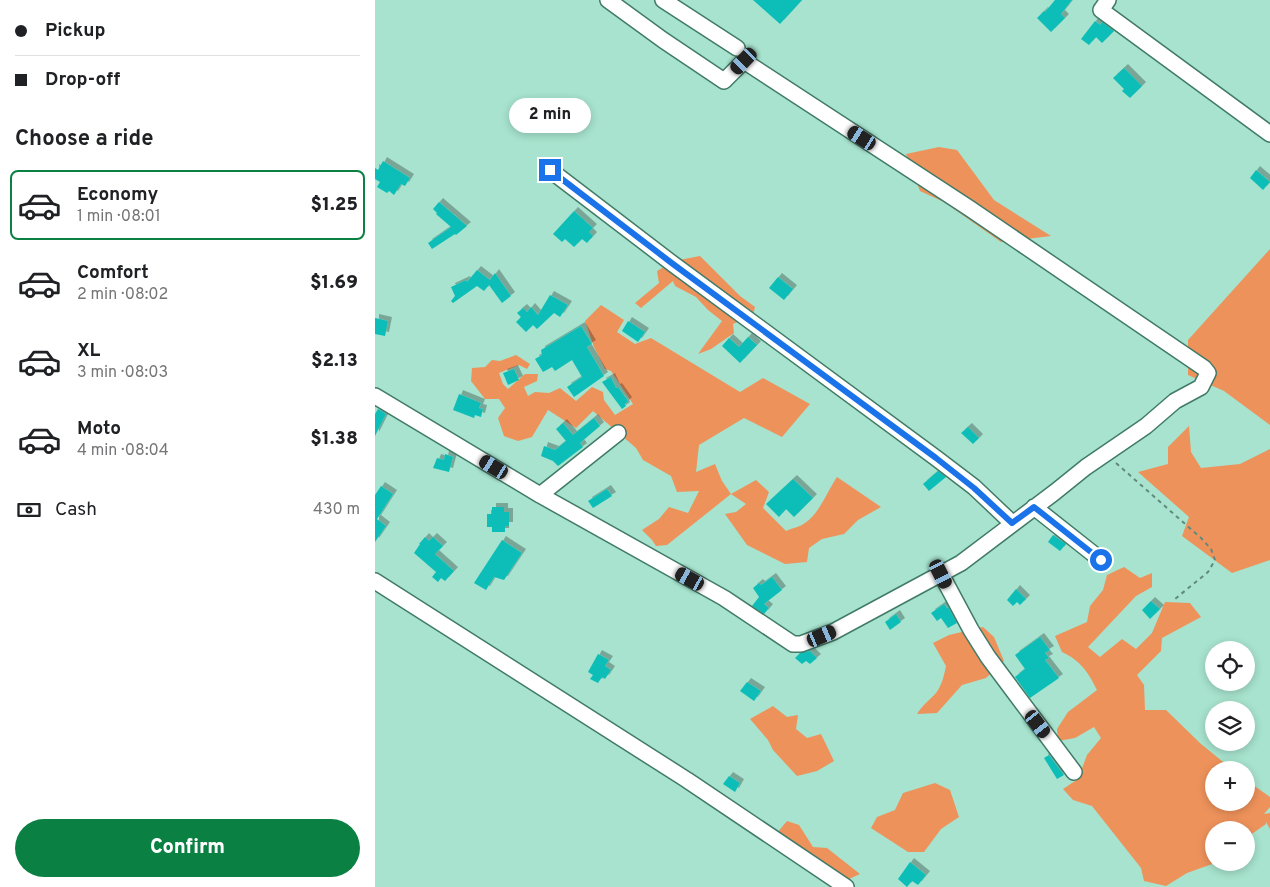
<!DOCTYPE html>
<html lang="en">
<head>
<meta charset="utf-8">
<style>
	body { margin:0; font-family:Overpass,sans-serif; background:#f6f6f6; color:#202124; height:100vh; display:flex; flex-direction:column; font-size:19px; white-space:nowrap }
	* { box-sizing:border-box; margin:0 }
	p { font-size:16px; color:#757577 }
	.icon { flex:none; width:28px; height:28px; fill:none; stroke:currentColor; stroke-width:2; stroke-linecap:round; stroke-linejoin:round }
	.map { position:relative; flex:1; overflow:hidden }
	.drawer { display:flex; flex-direction:column; background:#fff; width:375px }
	.drawer>* { flex:none }
	.guide { display:grid; align-content:center; height:110px; padding:0 15px; background:#fff }
	.buttons { position:absolute; left:830px; top:641px; display:grid; gap:10px }
	.buttons a { display:grid; place-items:center; width:50px; height:50px; border-radius:50%; background:#fff; box-shadow:0 2px 8px #0003; font-size:25px }
	.end { position:absolute; width:22px; height:22px; margin:-11px; border:6px solid #1a73e8; background:#fff; box-shadow:0 0 0 2px #fff }
	.from { border-radius:50% }
	.bubble { position:absolute; height:35px; border-radius:18px; background:#fff; box-shadow:0 2px 8px #0003; font-size:16px; font-weight:800; line-height:35px; text-align:center }
	.car { position:absolute; width:15px; height:30px; margin:-15px -8px; border-radius:6px; box-shadow:0 0 4px 1px #0007; background:linear-gradient(#222 24%,#8ab4d8 0 40%,#222 0 76%,#8ab4d8 0 86%,#222 0) }
	.guide b { display:flex; align-items:center; gap:18px; height:48px; font-size:19px }
	.guide b+b { border-top:1px solid #e0e0e0 }
	.guide i { width:12px; height:12px; background:#202124 }
	ul { padding:0; list-style:none }
	li { display:flex; align-items:center; gap:15px; height:70px; margin:0 10px 8px; padding:0 5px; border:2px solid transparent; border-radius:8px }
	li div { flex:1 }
	li b { display:block; font-size:19px }
	li em { font-style:normal; font-weight:800 }
	li.active { border-color:#0b8043 }
	li>.icon { width:45px; height:45px; stroke-width:1.5 }
	h2 { padding:0 15px; font-size:22px; line-height:60px }
	.pay { display:flex; align-items:center; gap:12px; height:55px; padding:0 15px; font-size:19px }
	.pay p { margin-inline-start:auto }
	.button { display:flex; gap:10px; margin-top:auto; padding:10px 15px }
	.button a { flex:1; height:58px; border-radius:30px; background:#0b8043; color:#fff; font-size:20px; font-weight:800; line-height:58px; text-align:center }
	main { display:flex; flex:1; min-height:0 }
	.map>svg:first-child { display:block }
	.green { fill:#ee925b }
	.building { fill:#0dbeb8; filter:url(#shadow) }
	.lines { fill:none; stroke-linecap:round; stroke-linejoin:round }
	.minor-casing { stroke:#417b68; stroke-width:18 }
	.path { stroke:#618a7c; stroke-width:2; stroke-dasharray:4 4; stroke-linecap:butt }
	.minor { stroke:#fff; stroke-width:15 }
	.route { stroke:#1a73e8; stroke-width:6 }
</style>
</head>
<body>
<main>
<section class="drawer">
<div class="guide">
<b><i class="from"></i>Pickup</b>
<b><i></i>Drop-off</b>
</div>
<h2>Choose a ride</h2>
<ul>
<li class="active"><svg class="icon" aria-label="car" viewBox="0 0 24 24"><path d="M5 17H2v-5l4-1 3-4h7l3 4 3 1v5h-3M9 17h6M6 11h13"/><circle cx="7" cy="17" r="2"/><circle cx="17" cy="17" r="2"/></svg><div><b>Economy</b><p>1 min · 08:01</p></div><em>$1.25</em></li>
<li><svg class="icon" aria-label="car" viewBox="0 0 24 24"><path d="M5 17H2v-5l4-1 3-4h7l3 4 3 1v5h-3M9 17h6M6 11h13"/><circle cx="7" cy="17" r="2"/><circle cx="17" cy="17" r="2"/></svg><div><b>Comfort</b><p>2 min · 08:02</p></div><em>$1.69</em></li>
<li><svg class="icon" aria-label="car" viewBox="0 0 24 24"><path d="M5 17H2v-5l4-1 3-4h7l3 4 3 1v5h-3M9 17h6M6 11h13"/><circle cx="7" cy="17" r="2"/><circle cx="17" cy="17" r="2"/></svg><div><b>XL</b><p>3 min · 08:03</p></div><em>$2.13</em></li>
<li><svg class="icon" aria-label="car" viewBox="0 0 24 24"><path d="M5 17H2v-5l4-1 3-4h7l3 4 3 1v5h-3M9 17h6M6 11h13"/><circle cx="7" cy="17" r="2"/><circle cx="17" cy="17" r="2"/></svg><div><b>Moto</b><p>4 min · 08:04</p></div><em>$1.38</em></li>
</ul>
<div class="pay"><svg class="icon" aria-label="cash" viewBox="0 0 24 24"><path d="M3 7h18v10H3z"/><circle cx="12" cy="12" r="2"/></svg>Cash<p>430 m</p></div>
<div class="button"><a>Confirm</a></div>
</section>
<div class="map">
<svg width="895" height="887" viewBox="0 0 895 887">
	<defs>
		<filter id="shadow"><feDropShadow dx="4" dy="-4" stdDeviation="0" flood-color="#0004"/></filter>
	</defs>
	<rect width="100%" height="100%" fill="#a7e3ce"/>
	<path class="green" d="M564,147L582,150L619,200L676,236L626,242L569,202L545,191L531,154Z
		M895,249V425L849,391L813,375V340Z
		M325,256L365,296L380,307L378,315L358,324L359,333L336,349L323,354L347,321L333,310L321,297L300,286L298,281L266,308L260,303L284,283L282,271L299,261Z
		M226,305L249,320L242,332L260,344L276,338L365,392L388,378L435,404L407,437L369,418L324,445L321,472L340,464L347,481L356,494L381,480L394,492L388,508L411,531C417,528 425,527 430,523C444,514 452,492 462,477L506,507L483,520L469,534L447,539L434,548L432,562L410,564L372,545L350,514L361,512L371,504L356,494L292,545L281,546L277,540L267,530L284,519L294,507L313,513L324,491L302,492L296,476L268,460L261,448L218,411L201,428L173,410L157,437L143,441L129,436L123,418L130,408L124,399H110L96,381L97,368L110,367L117,360L125,361L141,355L155,364L152,369L144,365L124,373L128,384L133,389L150,374H163L162,381L149,387L153,396L160,392L174,393L185,388L201,401L217,387L228,392L229,400L240,415L258,404L236,371L230,369L219,347L210,321Z
		M814,426L816,452L826,468L865,464L895,449V560L857,573L807,536L814,517L763,472L793,464V447Z
		M749,567L765,578L777,573V587L761,596L713,647L725,657L747,639L761,649L777,633L790,602L815,603L826,617L787,638L786,651L762,675L769,685L770,710H791L826,744L858,770H839V802H871V780L895,797V807L889,814L895,813V829L891,822V824L871,838V830H839L840,863L812,873L791,886L769,881L766,868L717,806L698,800L688,789L703,779L712,755L726,738L719,727L700,738L683,741L682,729L693,712L722,690C713,672 706,661 687,652L680,636L712,622L715,606L728,590L732,575Z
		M608,627L619,637L629,661L611,678L587,685L562,713L542,714C549,703 554,701 561,693C567,685 569,676 571,666L558,643L574,635Z
		M398,706L412,717L423,715L421,729L432,738L446,734L459,761L442,771L422,776L398,750L393,740L375,719Z
		M560,783L575,790L584,817L566,829L549,852H533L496,828L502,817L520,810L528,793Z
		M412,821L424,825L438,847L452,848L485,874L459,886L389,842L380,833H402Z"/>
	<path class="building" d="M378,0H427L405,24Z
		M680,0H697L686,14L690,18L676,32L662,18L669,11L670,12Z
		M720,21L725,25L727,22L739,31L727,43L721,37L714,45L706,39Z
		M749,68L767,86L755,98L747,91L749,89L738,78Z
		M8,161L35,178L30,186L26,184L19,195L14,191L12,193L2,187L5,182L0,179V168L3,170Z
		M881,170L895,182L888,190L875,178Z
		M64,202L92,226L81,235L80,234L57,249L53,243L76,227L61,214L62,213L58,209Z
		M199,211L218,228L214,232L218,236L212,243L207,239L199,247L190,239L187,242L178,234Z
		M102,270L115,280L120,273L136,296L127,303L114,285L109,291L102,286L78,303L76,301L80,296L76,287L91,280L92,282Z
		M403,277L418,289L409,300L394,288Z
		M175,295L193,305L185,317L179,313L162,329L158,325L151,332L141,322L146,317L142,313L148,308L152,312L156,307L163,315Z
		M0,318L13,321L10,336L0,334Z
		M253,321L270,332L263,342L247,331Z
		M206,326L217,344L212,347L229,376L199,397L192,387L207,377L197,360L180,371L177,367L168,372L160,359L167,355L166,350Z
		M373,337L382,345L365,363L347,346L354,338L364,347Z
		M139,369L144,380L133,385L128,373Z
		M236,377L241,388L243,387L253,401L250,404L251,406L247,409L227,382Z
		M84,394L106,403L104,408L108,409L106,417L100,415L99,418L78,410Z
		M3,409L11,414L0,436V414Z
		M219,418L225,426L205,443L208,447L183,466L178,461L166,456L169,446L180,450L191,441L181,429L188,423L198,435Z
		M593,427L604,438L598,444L586,433Z
		M70,454L78,457L74,472L58,468L62,458L69,460Z
		M563,471L571,477L554,491L548,484Z
		M418,479L438,498L419,517L411,509L404,517L391,504Z
		M6,486L18,494L2,519L11,526L0,542V495Z
		M232,489L237,496L218,508L213,501Z
		M117,507H129V512H134V526H130V532H117V527H112V514H117Z
		M678,535L691,544L685,551L673,542Z
		M50,537L54,541L58,537L68,546L60,554L79,571L70,581L66,578L63,582L57,577L61,572L39,553L45,544H44Z
		M127,540L147,553L129,580L119,577L111,590L99,583Z
		M397,577L407,590L389,604L394,608L389,614L377,606L384,597L378,588L384,583L386,585Z
		M641,589L651,599L645,605L642,602L638,606L632,600Z
		M776,601L785,609L775,619L767,610Z
		M569,604L572,608L573,607L582,623L573,628L566,618L562,621L556,613Z
		M521,614L526,622L515,630L510,622Z
		M665,637L675,650L670,653L674,658L670,660L684,678L655,698L640,677L650,669L640,655Z
		M435,651L442,658L435,664L431,661L427,664L420,658L425,653Z
		M223,654L234,660L230,666L236,670L230,679L227,677L223,683L215,679L218,675L213,672Z
		M372,682L386,691L379,701L365,691Z
		M674,755L689,775L682,779L669,758Z
		M354,776L365,783L360,792L348,784Z
		M535,862L551,875L543,885L537,881L532,887L523,879Z"/>
	<g class="lines">
		<g class="minor-casing">
			<path id="minor" d="M288,0L362,48
				M733,0L726,10L895,134
				M175,170L298,264L561,458L599,487L637,523
				M0,396L165,495L349,598L418,644H426L458,632L586,563L680,492L711,467L771,426L800,401L826,387L833,373L829,368L594,208L369,61L349,81L288,40L233,0
				M165,495L243,433
				M659,507L726,560
				M566,574L596,630L613,657L699,772
				M0,581L312,780L471,887"/>
		</g>
		<path class="path" d="M741,463L826,538L836,549L840,560L833,572L800,599"/>
		<use href="#minor" class="minor"/>
	</g>
	<g class="lines">
		<path class="route" d="M175,170L298,264L561,458L599,488L637,523L659,507L726,560"/>
	</g>
</svg>
<div class="buttons">
<a><svg class="icon" aria-label="locate" viewBox="0 0 24 24"><circle cx="12" cy="12" r="6"/><path d="M12 2v4M12 18v4M2 12h4M18 12h4"/></svg></a>
<a><svg class="icon" aria-label="layers" viewBox="0 0 24 24"><path d="M12 4l9 5-9 5-9-5zM3 14l9 5 9-5"/></svg></a>
<a>+</a>
<a>−</a>
</div>
<i class="end from" style="left:726px;top:560px"></i>
<i class="end" style="left:175px;top:170px"></i>
<div class="bubble" style="left:134px;top:98px;width:82px">2 min</div>
<i class="car" style="left:369px;top:61px;rotate:224deg"></i>
<i class="car" style="left:487px;top:138px;rotate:303deg"></i>
<i class="car" style="left:119px;top:467px;rotate:301deg"></i>
<i class="car" style="left:566px;top:574px;rotate:153deg"></i>
<i class="car" style="left:315px;top:579px;rotate:299deg"></i>
<i class="car" style="left:447px;top:636px;rotate:67deg"></i>
<i class="car" style="left:663px;top:724px;rotate:143deg"></i>
</div>
</main>
</body>
</html>
